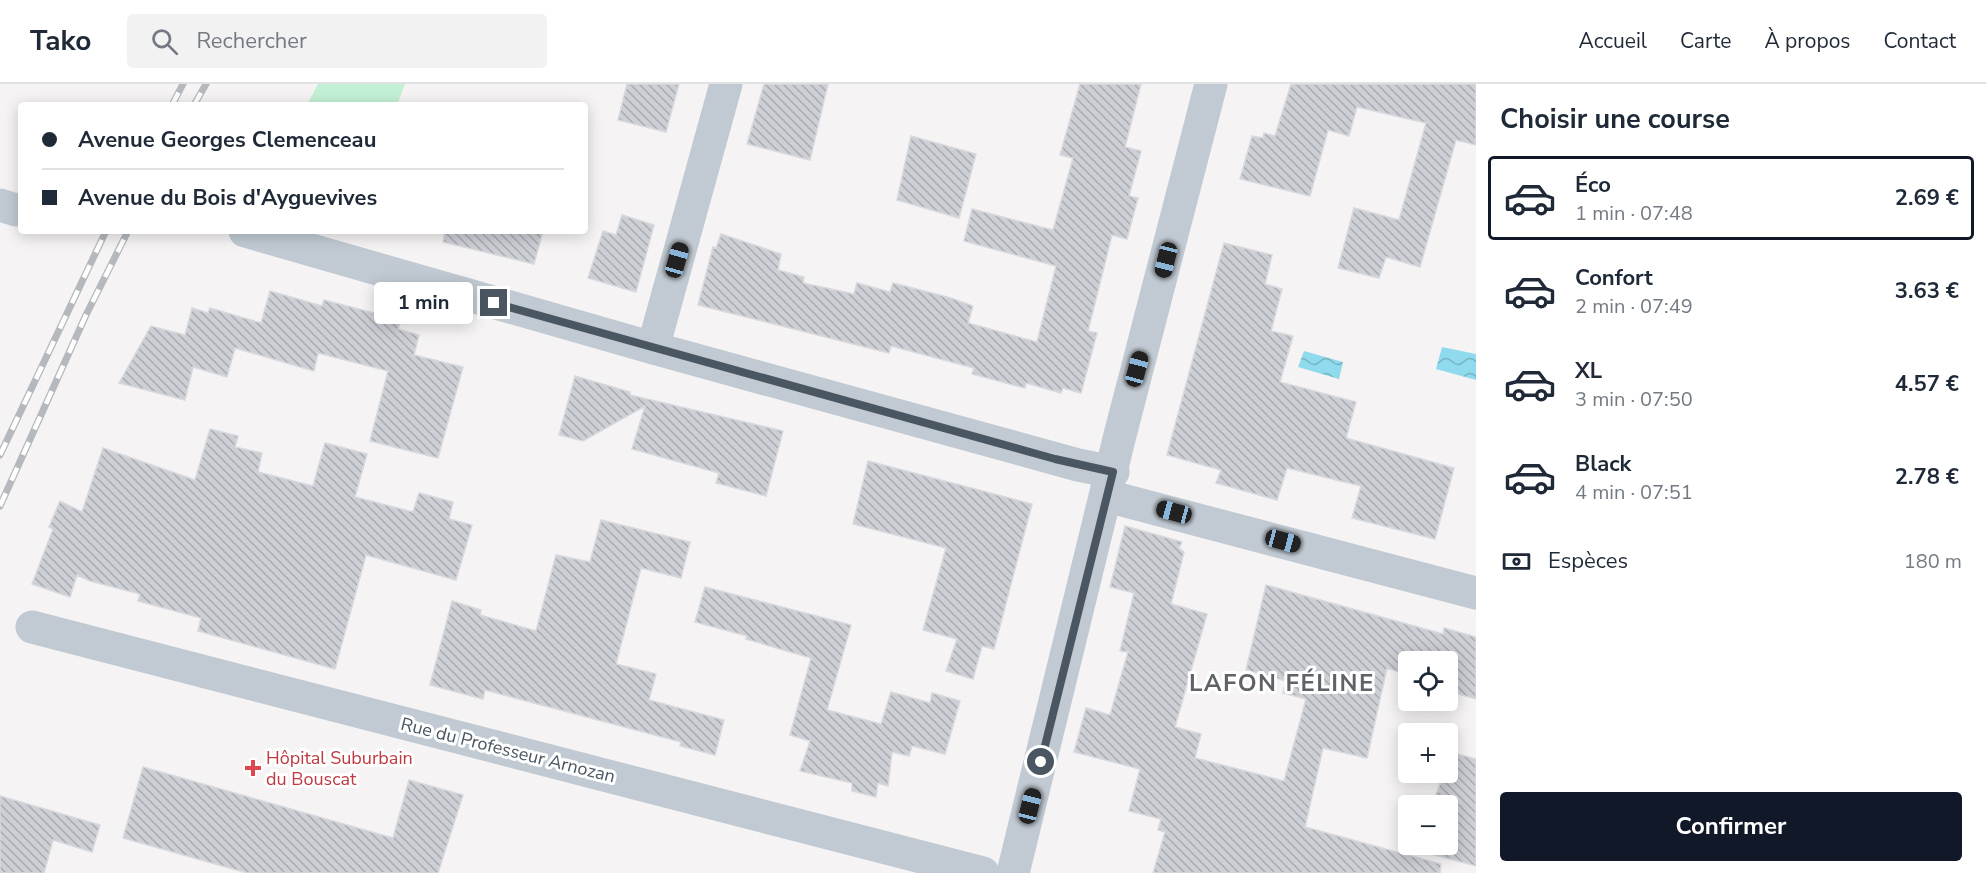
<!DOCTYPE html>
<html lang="fr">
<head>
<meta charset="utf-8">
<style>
	body { margin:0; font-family:"Nunito Sans",sans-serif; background:#f2f2f3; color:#1f2937; height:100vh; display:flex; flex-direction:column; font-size:22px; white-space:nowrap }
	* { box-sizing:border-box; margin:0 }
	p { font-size:20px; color:#747a83 }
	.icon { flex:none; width:33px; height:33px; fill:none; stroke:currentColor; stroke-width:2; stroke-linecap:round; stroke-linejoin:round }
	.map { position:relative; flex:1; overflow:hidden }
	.drawer { display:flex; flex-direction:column; background:#fff; width:510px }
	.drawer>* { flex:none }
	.guide { position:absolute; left:18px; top:18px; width:570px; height:132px; border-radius:6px; box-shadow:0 3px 15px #0003; display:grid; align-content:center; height:132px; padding:0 24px; background:#fff }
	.buttons { position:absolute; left:1398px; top:567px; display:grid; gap:12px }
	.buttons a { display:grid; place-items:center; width:60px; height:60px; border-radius:6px; background:#fff; box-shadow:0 3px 15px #0003; font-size:30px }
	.end { position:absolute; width:27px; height:27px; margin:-14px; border:8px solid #4a5661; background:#fff; box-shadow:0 0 0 3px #fff }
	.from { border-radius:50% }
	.bubble { position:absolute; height:42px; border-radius:6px; background:#fff; box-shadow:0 3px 15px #0003; font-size:20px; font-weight:700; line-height:42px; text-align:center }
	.car { position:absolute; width:18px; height:36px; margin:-18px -9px; border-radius:8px; box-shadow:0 0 4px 2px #0007; background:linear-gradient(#222 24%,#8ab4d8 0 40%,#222 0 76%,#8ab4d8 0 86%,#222 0) }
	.guide b { display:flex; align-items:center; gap:21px; height:57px; font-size:22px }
	.guide b+b { border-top:2px solid #e0e1e3 }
	.guide i { width:15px; height:15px; background:#1f2937 }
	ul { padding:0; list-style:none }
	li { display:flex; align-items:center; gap:18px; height:84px; margin:0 12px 9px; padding:0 12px; border:3px solid transparent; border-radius:6px }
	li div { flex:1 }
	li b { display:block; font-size:22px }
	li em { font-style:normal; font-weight:700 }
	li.selected { border-color:#111827 }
	li>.icon { width:54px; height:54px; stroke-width:1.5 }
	h2 { padding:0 24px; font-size:27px; line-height:72px }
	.pay { display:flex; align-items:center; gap:15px; height:66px; padding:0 24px; font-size:22px }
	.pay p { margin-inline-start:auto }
	.cta { display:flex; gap:12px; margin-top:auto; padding:12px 24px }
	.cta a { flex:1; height:69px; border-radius:6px; background:#111827; color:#fff; font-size:24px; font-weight:700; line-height:69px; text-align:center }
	header { display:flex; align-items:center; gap:36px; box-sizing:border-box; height:84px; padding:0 30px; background:#fff; border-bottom:2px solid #e0e1e3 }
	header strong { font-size:28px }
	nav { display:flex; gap:33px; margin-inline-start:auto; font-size:21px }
	.search { width:420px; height:54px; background:#f2f2f3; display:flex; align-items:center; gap:15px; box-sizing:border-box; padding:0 21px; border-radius:6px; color:#747a83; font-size:22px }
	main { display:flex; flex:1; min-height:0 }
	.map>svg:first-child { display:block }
	.garden { fill:#c3f1d5 }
	.water { fill:url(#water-waves) }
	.building { fill:url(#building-back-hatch); stroke:#d7d9de; stroke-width:1.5 }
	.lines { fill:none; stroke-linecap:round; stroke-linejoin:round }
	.minor { stroke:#c1cad2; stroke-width:33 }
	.rail-casing { stroke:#b5b8bd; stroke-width:7 }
	.rail { stroke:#fff; stroke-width:4.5; stroke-dasharray:14; stroke-linecap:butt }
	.route { stroke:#4a5661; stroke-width:8 }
	.health-dot { fill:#e0444e; stroke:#fff; stroke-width:2 }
	.labels { text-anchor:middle; stroke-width:6; stroke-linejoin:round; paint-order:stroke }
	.street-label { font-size:18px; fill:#4a5661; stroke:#fff }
	.health-label { font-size:18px; fill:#be3a42; stroke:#fff; text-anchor:start }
	.district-label { font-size:24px; font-weight:bold; letter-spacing:1.5px; fill:#5f6368; stroke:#fff }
</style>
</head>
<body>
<header>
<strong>Tako</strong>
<div class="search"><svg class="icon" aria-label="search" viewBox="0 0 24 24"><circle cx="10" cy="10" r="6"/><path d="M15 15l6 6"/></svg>Rechercher</div>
<nav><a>Accueil</a><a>Carte</a><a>À propos</a><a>Contact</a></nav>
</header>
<main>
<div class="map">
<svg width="1476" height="789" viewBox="0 0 1476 789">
	<defs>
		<pattern id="water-waves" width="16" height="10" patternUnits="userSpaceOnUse" patternTransform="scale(1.5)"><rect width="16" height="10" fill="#90daee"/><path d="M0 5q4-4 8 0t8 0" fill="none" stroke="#78b4c4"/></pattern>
		<pattern id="building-back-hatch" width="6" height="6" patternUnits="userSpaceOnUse" patternTransform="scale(1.5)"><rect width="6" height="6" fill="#cdcfd5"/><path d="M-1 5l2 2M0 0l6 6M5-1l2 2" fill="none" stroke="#a8abb0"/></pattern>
	</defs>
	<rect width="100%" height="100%" fill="#f5f3f3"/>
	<path class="garden" d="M318,0H405L397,21H307Z"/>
	<path class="water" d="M1442,263L1476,270V296L1436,285Z
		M1304,267L1343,278L1339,295L1298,283Z"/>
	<path class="building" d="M627,0H679L666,48L618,36Z
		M764,0H828L810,76L747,60Z
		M1080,0H1141L1125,63L1141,67L1129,112L1138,114L1127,155L1112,151L1088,247L1097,249L1081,309L1063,304L1061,309L1026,299L1025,304L972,290L974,284L891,262L889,269L698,221L713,163L716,164L721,150L781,170L778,186L804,193L803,199L854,210L857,199L890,208L893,199L951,214L973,222L968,239L1037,258L1056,182L964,157L972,125L1053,146L1073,74L1060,71Z
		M1291,0H1476V61L1456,56L1420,183L1386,173L1379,194L1338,184L1354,124L1399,136L1426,39L1357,23L1349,52L1328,46L1310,112L1240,95L1252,52L1263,54L1264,49L1275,52Z
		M911,52L976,70L959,134L897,116Z
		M622,131L654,141L636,208L588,194L603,147L616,151Z
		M445,147H543L534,180L443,158Z
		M1224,159L1272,171L1265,200L1282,205L1271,247L1293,252L1280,298L1356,318L1346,354L1454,384L1435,455L1352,434L1361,402L1287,384L1277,416L1216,399L1221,386L1167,371Z
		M270,207L322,222L324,216L401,236L398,245L419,251L414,271L463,283L438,374L370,357L388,287L318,269L314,287L235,264L227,293L193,283L185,316L119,299L151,242L185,251L192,224L208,229L210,224L261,239Z
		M575,292L630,308V311L783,347L766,412L716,399L719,389L632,365L645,322L583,357L559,351Z
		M210,345L238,352L235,363L262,369L258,388L313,402L325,359L367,370L355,413L413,428L419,409L453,418L449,435L472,441L456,496L366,471L335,585L198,547L201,534L138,517L140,510L90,497L77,491L70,513L32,500L53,445L49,443L60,417L82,428L103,364L195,396Z
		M868,377L1032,420L994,565L982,562L973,595L946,587L957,555L923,546L946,464L853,440Z
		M601,436L690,458L681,494L641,484L616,580L656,590L649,616L724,636L715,671L680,662L681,658L485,606L483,615L430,601L452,517L481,526L480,531L536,547L556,471L590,478Z
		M1125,442L1182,458L1179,464L1184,468L1171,520L1207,530L1175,643L1201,650L1195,674L1284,697L1306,615L1283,609L1286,597L1246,586L1266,501L1443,550L1444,544L1476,553V615L1448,607V578H1408V591L1387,584L1367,674L1323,664L1305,743L1441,780L1440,789H1153L1165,748L1158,746L1161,735L1129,727L1140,685L1074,668L1086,624L1110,631L1128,568L1120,567L1134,509L1110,503Z
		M705,503L851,541L827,626L881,640L891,608L930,619L932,609L960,617L945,670L912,662L909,672L892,668L888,702L878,699L876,713L852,707V699L800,687L810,657L790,651L811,574L746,555L747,552L695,538Z
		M1450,668L1476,675V782L1420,767L1422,760H1448V722H1432L1444,688H1448Z
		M143,683L393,754L409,696L463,711L438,789H247L123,754Z
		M0,712L100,741L92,768L53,756L44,789H0Z"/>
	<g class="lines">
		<path class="minor" d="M0,121L16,126
			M245,147L653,264L1078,381L1113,388
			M653,264L726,0
			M1107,412L1476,509
			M32,543L983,789
			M1013,789L1120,351L1211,0"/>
		<g class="rail-casing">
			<path id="rail" d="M172,21L183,0
				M194,21L206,0
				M0,371L106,147
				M0,422L86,231L128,147"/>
		</g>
		<use href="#rail" class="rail"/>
	</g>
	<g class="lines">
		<path class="route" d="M494,219L1055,375L1113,388L1041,678"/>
	</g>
	<path class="health-dot" d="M250 675h6v6h6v6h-6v6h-6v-6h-6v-6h6z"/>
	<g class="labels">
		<g class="street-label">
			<text transform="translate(508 666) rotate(14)" y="6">Rue du Professeur Arnozan</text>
		</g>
		<g class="health-label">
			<text x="266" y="680">Hôpital Suburbain<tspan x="266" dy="21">du Bouscat</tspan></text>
		</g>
		<g class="district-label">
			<text x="1282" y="607">LAFON FÉLINE</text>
		</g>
	</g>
</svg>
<div class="buttons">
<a><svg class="icon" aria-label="locate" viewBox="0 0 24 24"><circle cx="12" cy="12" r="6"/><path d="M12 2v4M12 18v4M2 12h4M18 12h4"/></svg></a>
<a>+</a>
<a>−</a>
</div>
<i class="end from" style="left:1041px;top:678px"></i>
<i class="end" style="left:494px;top:219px"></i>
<div class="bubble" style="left:374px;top:198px;width:99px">1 min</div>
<i class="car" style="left:677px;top:176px;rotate:16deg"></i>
<i class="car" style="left:1166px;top:176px;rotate:194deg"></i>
<i class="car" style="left:1137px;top:285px;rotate:15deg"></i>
<i class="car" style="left:1174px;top:428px;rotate:285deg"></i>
<i class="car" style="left:1283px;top:457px;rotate:105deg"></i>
<i class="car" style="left:1030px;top:722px;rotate:14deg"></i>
<div class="guide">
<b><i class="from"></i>Avenue Georges Clemenceau</b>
<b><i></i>Avenue du Bois d'Ayguevives</b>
</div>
</div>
<section class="drawer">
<h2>Choisir une course</h2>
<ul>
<li class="selected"><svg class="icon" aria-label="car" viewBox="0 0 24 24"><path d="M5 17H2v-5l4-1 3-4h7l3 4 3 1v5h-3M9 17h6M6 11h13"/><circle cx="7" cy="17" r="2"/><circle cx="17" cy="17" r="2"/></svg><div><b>Éco</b><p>1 min · 07:48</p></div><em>2.69 €</em></li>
<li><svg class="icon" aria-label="car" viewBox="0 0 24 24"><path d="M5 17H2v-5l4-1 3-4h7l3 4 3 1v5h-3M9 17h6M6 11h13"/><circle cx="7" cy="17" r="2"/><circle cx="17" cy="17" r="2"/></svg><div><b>Confort</b><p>2 min · 07:49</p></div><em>3.63 €</em></li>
<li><svg class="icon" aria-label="car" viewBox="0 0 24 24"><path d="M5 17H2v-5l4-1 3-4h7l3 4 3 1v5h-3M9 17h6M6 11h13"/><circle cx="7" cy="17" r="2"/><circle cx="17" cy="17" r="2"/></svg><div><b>XL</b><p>3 min · 07:50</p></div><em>4.57 €</em></li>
<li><svg class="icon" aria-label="car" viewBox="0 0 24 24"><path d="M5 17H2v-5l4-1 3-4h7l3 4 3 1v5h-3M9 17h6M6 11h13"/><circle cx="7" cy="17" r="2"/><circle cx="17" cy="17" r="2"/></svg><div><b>Black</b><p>4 min · 07:51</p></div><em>2.78 €</em></li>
</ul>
<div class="pay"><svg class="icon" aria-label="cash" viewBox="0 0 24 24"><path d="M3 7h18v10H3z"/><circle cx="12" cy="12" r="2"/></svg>Espèces<p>180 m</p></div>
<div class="cta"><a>Confirmer</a></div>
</section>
</main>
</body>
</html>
